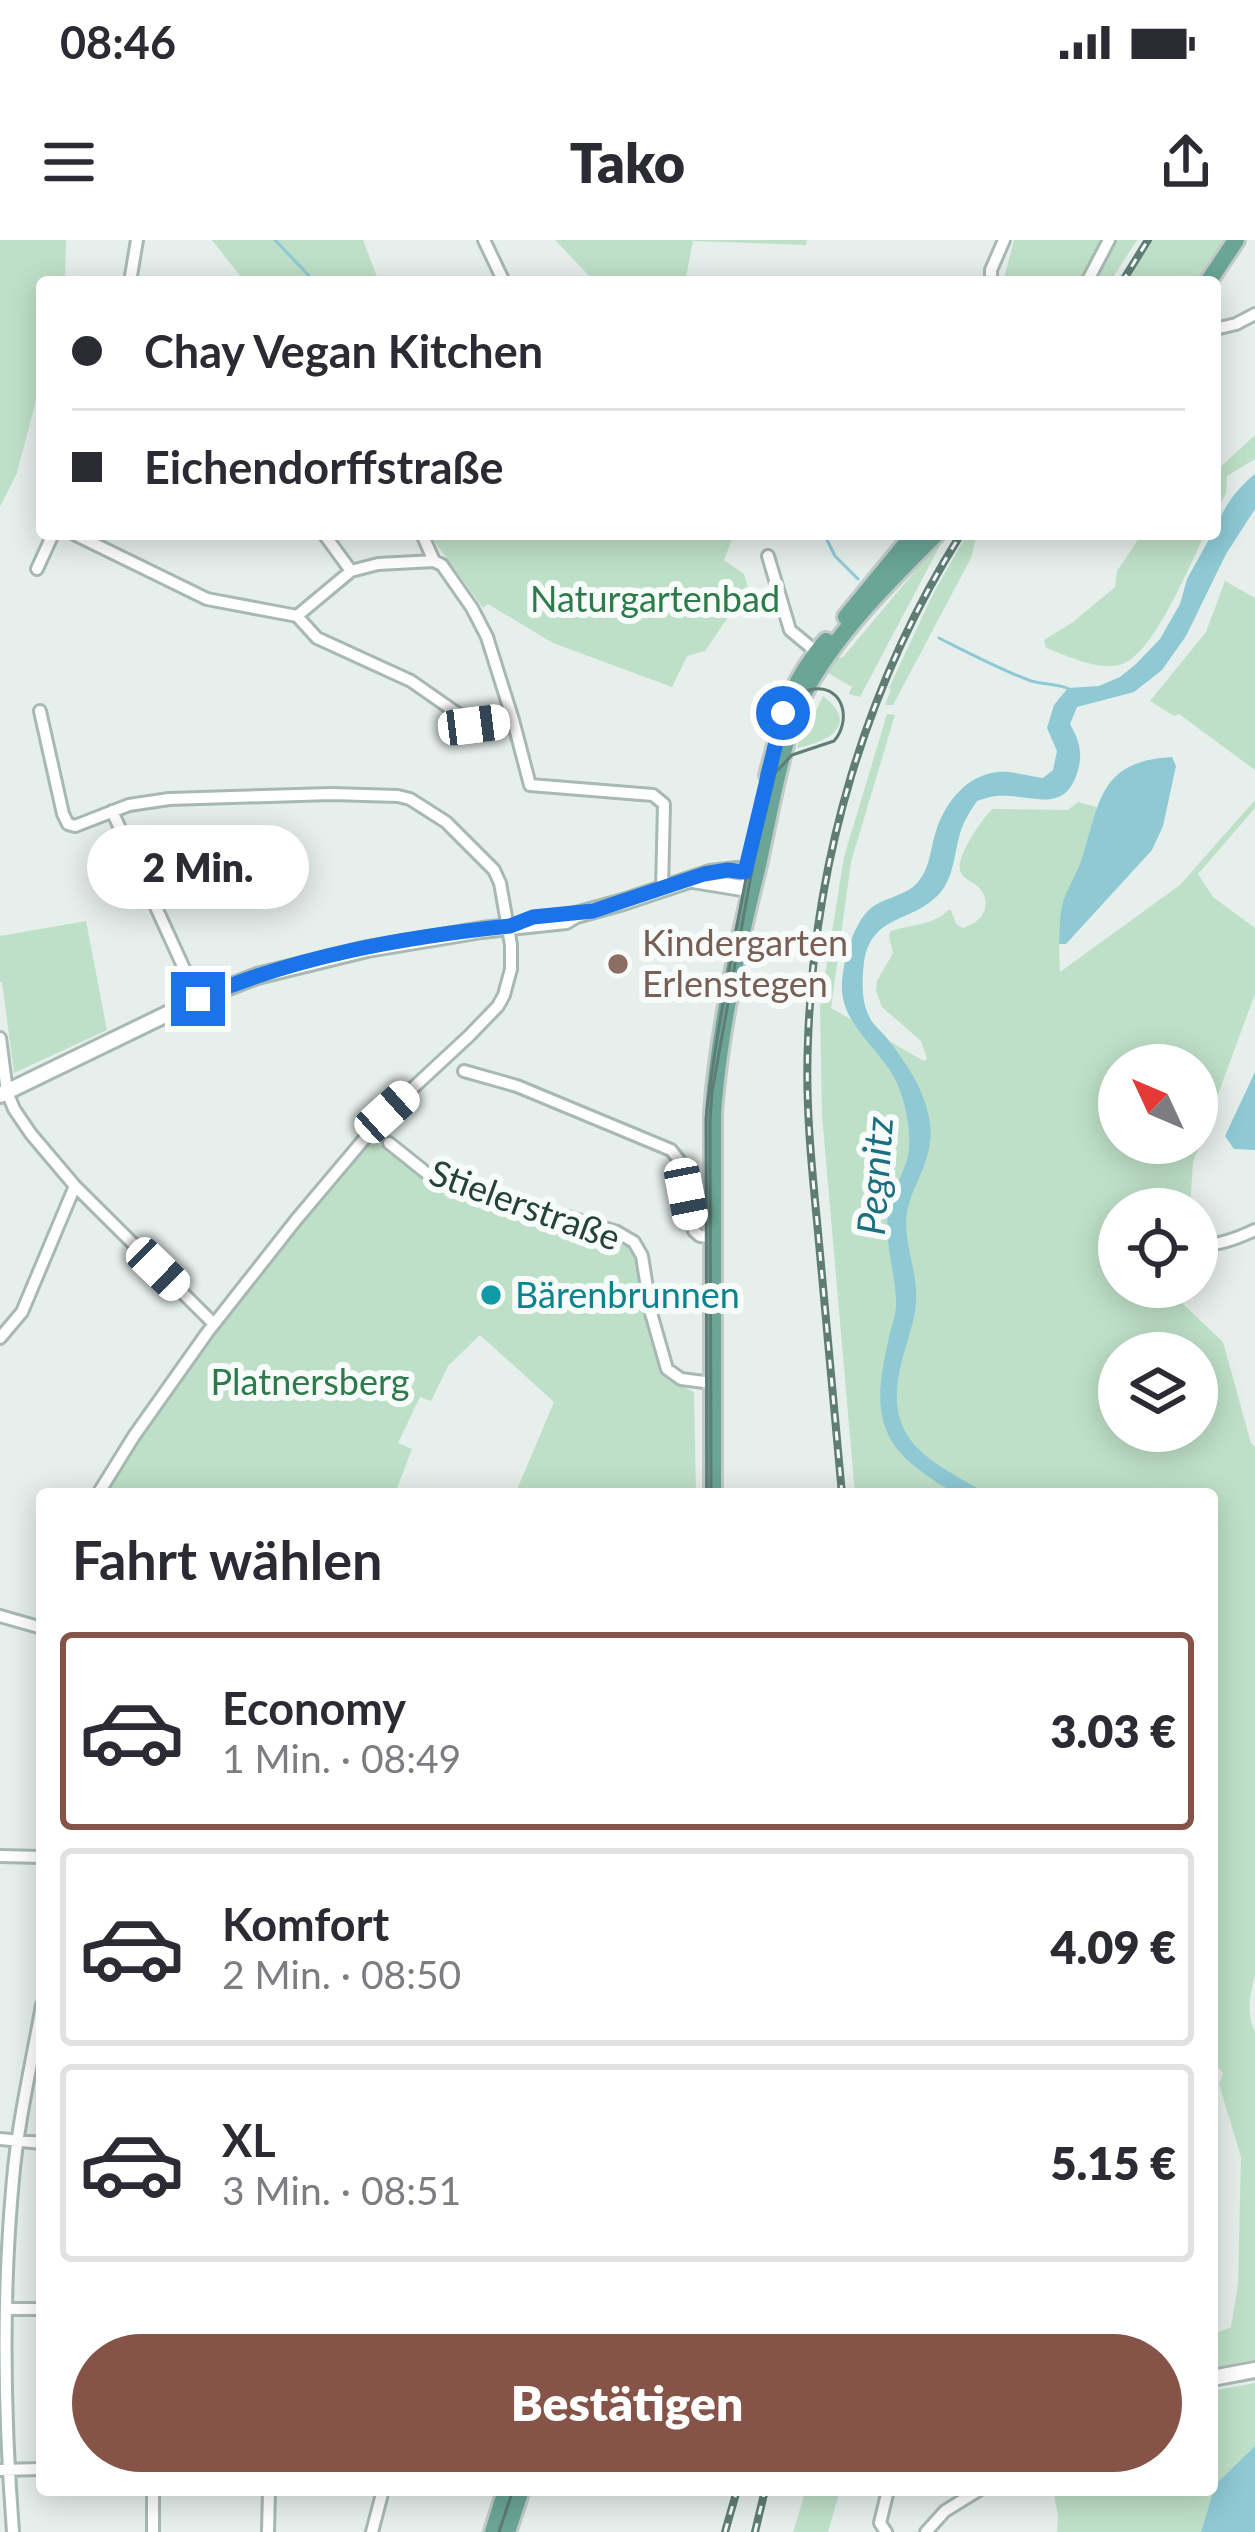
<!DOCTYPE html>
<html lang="de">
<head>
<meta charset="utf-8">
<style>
	body { margin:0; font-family:Lato,sans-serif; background:#f7f7f7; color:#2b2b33; height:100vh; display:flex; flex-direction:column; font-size:45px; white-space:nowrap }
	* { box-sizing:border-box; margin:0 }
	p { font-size:39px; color:#7c7c81 }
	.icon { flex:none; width:66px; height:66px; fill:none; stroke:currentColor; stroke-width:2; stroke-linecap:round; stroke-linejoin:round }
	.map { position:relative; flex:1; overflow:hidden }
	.drawer { position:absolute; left:36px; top:1248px; width:1182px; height:1008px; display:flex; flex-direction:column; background:#fff; border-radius:12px; box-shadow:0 6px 30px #0003 }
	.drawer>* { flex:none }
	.top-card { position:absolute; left:36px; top:36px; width:1185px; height:264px; border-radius:12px; box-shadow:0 6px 30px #0003; display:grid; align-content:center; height:264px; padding:0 36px; background:#fff }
	.needle { width:78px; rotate:314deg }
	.controls { position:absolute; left:1098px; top:804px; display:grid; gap:24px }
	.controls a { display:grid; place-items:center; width:120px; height:120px; border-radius:50%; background:#fff; box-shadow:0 6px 30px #0003; font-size:60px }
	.end { position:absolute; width:54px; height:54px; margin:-27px; border:15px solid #1a73e8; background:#fff; box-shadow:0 0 0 6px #fff }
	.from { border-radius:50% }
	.bubble { position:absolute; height:84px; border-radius:42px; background:#fff; box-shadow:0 6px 30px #0003; font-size:39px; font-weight:800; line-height:84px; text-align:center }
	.car { position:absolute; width:36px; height:72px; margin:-36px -18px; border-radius:15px; box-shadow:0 0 9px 3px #0007; background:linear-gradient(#fff 24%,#345 0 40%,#fff 0 76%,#345 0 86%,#fff 0) }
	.top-card b { display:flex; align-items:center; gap:42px; height:114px; font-size:45px }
	.top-card b+b { border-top:3px solid #e1e1e2 }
	.top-card i { width:30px; height:30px; background:#2b2b33 }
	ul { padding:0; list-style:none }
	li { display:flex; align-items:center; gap:36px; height:198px; margin:0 24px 18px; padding:0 12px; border:6px solid #e1e1e2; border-radius:12px }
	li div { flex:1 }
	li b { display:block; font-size:45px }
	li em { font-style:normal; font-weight:800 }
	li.current { border-color:#855347 }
	li>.icon { width:108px; height:108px; stroke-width:1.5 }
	h2 { padding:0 36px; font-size:54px; line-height:144px }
	.action { display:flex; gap:24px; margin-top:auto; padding:24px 36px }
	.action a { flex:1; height:138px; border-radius:72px; background:#855347; color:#fff; font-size:48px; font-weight:800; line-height:138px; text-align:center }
	.status { display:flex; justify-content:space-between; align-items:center; height:84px; padding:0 60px; background:#fff; direction:ltr }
	.status svg { height:33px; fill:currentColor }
	header { display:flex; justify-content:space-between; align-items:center; height:156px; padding:0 36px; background:#fff; font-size:54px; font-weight:800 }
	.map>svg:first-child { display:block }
	.green { fill:#bfe0c8; fill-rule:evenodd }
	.water { fill:#8ec9d4 }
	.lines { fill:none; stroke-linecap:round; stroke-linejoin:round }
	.stream { stroke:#8ec9d4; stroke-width:3 }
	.minor-casing { stroke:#a8b8b2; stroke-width:16 }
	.tertiary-casing { stroke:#a8b8b2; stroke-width:20 }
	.primary-casing { stroke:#c2cac8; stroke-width:22 }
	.minor { stroke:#fff; stroke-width:10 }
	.tertiary { stroke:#fff; stroke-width:14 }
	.primary { stroke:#6aa596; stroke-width:16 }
	.tram { stroke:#5f7d75; stroke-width:3 }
	.rail-casing { stroke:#5f7d75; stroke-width:8 }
	.rail { stroke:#f7fbf9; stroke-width:3; stroke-dasharray:9; stroke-linecap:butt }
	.route { stroke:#1a73e8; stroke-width:15 }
	.education-dot { fill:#8d6e63; stroke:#f7fbf9; stroke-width:4.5 }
	.culture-dot { fill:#0f9aa8; stroke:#f7fbf9; stroke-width:4.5 }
	.labels { text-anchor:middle; stroke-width:12; stroke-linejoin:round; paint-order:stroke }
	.park-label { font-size:36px; fill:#2d7a4b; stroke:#f7fbf9 }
	.education-label { font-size:36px; fill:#785e54; stroke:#f7fbf9; text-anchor:start }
	.street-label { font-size:36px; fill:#24423a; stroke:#f7fbf9 }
	.culture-label { font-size:36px; fill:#0d838f; stroke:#f7fbf9; text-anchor:start }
	.water-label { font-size:39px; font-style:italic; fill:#1c6f80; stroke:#f7fbf9 }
</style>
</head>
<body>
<div class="status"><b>08:46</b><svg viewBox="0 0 49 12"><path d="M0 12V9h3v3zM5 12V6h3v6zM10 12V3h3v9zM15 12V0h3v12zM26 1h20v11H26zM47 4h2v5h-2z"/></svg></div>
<header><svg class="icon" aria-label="menu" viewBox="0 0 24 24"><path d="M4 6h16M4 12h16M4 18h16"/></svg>Tako<svg class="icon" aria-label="share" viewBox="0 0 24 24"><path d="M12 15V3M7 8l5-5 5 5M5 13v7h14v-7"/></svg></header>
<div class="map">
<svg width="1255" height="2292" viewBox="0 0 1255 2292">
	<rect width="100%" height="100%" fill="#e6efeb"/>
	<path class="green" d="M0,0H66L65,42H42V137L17,233L0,267Z
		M212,0H363L379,42H245Z
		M555,0H807L806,5L693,1L685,42H595Z
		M1014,0H1137L1110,42H1003Z
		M1152,0H1226L1200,42H1125Z
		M1255,195V219L1227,236L1226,253L1215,274V232Z
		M429,294H734L724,320L744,334L748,348L705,411L687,416L672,447L553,403L488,364L483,368Z
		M946,294L860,457L849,454L852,447L828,433L837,418L843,417Z
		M967,294H977L971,318L893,465H885L891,450L889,448L933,354Z
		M1142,294H1205C1190,324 1152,419 1119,425C1095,430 1068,416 1046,408L1044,400L1073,382L1115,347L1117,331Z
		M1225,341L1255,358V530L1179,474L1174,476L1150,461L1206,392Z
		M823,456C861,485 827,502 797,508L804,485L809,486Z
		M887,474L895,475L851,622L831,768L924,821L927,819L921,801L882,767L876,751L877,741L893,713L889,696L891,691C909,685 935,685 948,670H951L956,684L963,688C980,683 993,668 981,650C976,642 963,641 960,630C956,616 982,580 992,569L1068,570L1078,562L1097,567L1080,626L1062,665L1059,704L1060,732L1180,645L1255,560V568L1198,634L1213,657L1255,688V754L1193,922L1190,969H1119V1047H1165L1223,1102L1251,1203L1255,1207V1735C1250,1755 1246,1773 1255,1792V2120L1212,2128V2095L1231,2087L1238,2044L1241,1917L1219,1844L1223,1833L1212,1820V1254H855L822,875L820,767L844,617ZM1119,825H1197V903H1119ZM1119,1113H1197V1191H1119Z
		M86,681L107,790L14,833L2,742H0V696Z
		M371,898L427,938L608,994L622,999L633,1010L657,1121C666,1139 677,1144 694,1152L696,1254H515L554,1162L480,1095L448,1126L431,1161L420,1157L398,1203L412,1209L396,1251L400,1254H102L180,1138L258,1035Z
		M1255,2143V2206L1215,2245L1201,2292H1057L1058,2276L1053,2250H1212V2151Z
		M806,2250H840L828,2292H793Z"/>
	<path class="water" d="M1255,234V269L1226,314L1186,396L1162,430L1134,452L1077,467L1070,484C1079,500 1083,512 1078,530C1065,577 1030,553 996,556C992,556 980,560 977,561C972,568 967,576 963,585C954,606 956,635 940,653C912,684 872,673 864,722C862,739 861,761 869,776C872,784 881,791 886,797C905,821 923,847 929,877C936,913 918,934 909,964C899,996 919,1030 916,1063C914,1087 903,1110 899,1134C886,1206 935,1222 987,1254C953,1254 949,1252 921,1231C872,1196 876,1156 888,1102C890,1090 895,1079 896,1067C897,1034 882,1001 889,968C893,947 908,928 909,908C911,886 904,856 894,837C877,806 840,783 842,744C843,721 853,683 871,668C885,657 906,656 918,642C931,626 930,609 936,591C945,563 966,535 998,532C1012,531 1029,536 1043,538L1053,530L1057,511L1047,488L1054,465L1068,448L1099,446L1120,437L1136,424L1160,399L1180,364L1187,339L1212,294H1215C1220,271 1236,249 1255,234Z
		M1172,517L1176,526L1163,586L1152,610L1066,704H1059C1060,692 1059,678 1062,666C1066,650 1076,636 1081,621C1100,563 1098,521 1172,517Z
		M1255,832V910L1234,909L1225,896Z
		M1255,2206V2292H1201L1215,2245Z"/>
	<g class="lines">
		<path class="stream" d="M275,0L315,42
			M824,294L835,316L858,339
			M939,398C969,413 999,429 1031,441C1044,445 1057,443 1069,449"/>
		<g class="minor-casing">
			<path id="minor" d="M484,0L504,42
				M130,42L137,0
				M991,42V30L1004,0
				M1087,42L1109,0
				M1215,89L1236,84L1255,74
				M74,294L207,359L297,376L317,398L411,441L474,485L513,480
				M324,294L351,331
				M422,294L434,321L442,325L472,368L487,397L513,480L530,545L653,555L664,564L662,649
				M768,316L790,390L820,415
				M37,329L53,294
				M297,376L351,331L378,324L434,321
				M40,471L63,574L68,584L75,586L129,565L169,559L331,554L398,556L410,559L446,582L494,630L500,643L511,705V729L504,755L498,766L469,796L387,872L296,980L207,1093L134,1196L98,1254
				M112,571L198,759
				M0,798L7,852L14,869L31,894L75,946L214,1084
				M464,831L517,846L671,910L679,920L694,991L700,996L714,997
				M389,903L429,935L617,992L634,1002L642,1016L651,1073L667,1129L681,1139L712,1143
				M1201,1004C1217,1007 1240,997 1255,990
				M0,1098L22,1072L75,946
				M0,1376L42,1388
				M0,1616L42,1617
				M0,1899L42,1903
				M6,2069H42
				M0,2230L42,2229
				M13,2292C4,2175 2,2056 13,1939C18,1881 32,1822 42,1765
				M153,2292V2250
				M268,2292L269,2250
				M372,2292L383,2250
				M886,2292L880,2283L888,2250
				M926,2292L945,2271L979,2250"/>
		</g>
		<g class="tertiary-casing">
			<path id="tertiary" d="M0,855L198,759L257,736L367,709L482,690L566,681L576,675L623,662L710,633L737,630L745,632L753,642L742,648L693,640
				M1212,2138L1255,2130"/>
		</g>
		<g class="primary-casing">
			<path id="primary" d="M1208,42L1236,0
				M846,377L914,294
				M768,535C785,476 784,452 826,401
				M713,1254V874C718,796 738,705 757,629C770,573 782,490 810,442C842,387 891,339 936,294
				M493,2292L506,2250
				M507,2292L521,2250"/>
		</g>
		<use href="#minor" class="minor"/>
		<use href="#tertiary" class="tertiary"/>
		<use href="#primary" class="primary"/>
		<path class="tram" d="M707,1254L706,879C711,827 721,776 730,724C742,658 754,591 772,526C778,506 781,481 792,464C797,456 805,450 814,449C845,446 851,482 834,501L792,515L775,533L755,613L712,852L710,880L711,1254
			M499,2292L513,2250"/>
		<g class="rail-casing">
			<path id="rail" d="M1122,42L1148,0
				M842,1254C834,1167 826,1079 818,992C812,929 805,865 808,801C814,622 865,446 961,294
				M725,2292L737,2250
				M755,2292L765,2250"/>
		</g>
		<use href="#rail" class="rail"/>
	</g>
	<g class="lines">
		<path class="route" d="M198,759C295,716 405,697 510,686L533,677L593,671L704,634L728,630L745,632L783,473"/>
	</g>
	<circle class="education-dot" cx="618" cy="724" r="12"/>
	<circle class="culture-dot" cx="491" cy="1055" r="12"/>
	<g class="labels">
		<g class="park-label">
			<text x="655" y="372">Naturgartenbad</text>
			<text x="310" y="1155">Platnersberg</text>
		</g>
		<g class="education-label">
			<text x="642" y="716">Kindergarten<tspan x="642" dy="41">Erlenstegen</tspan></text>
		</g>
		<g class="street-label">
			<text transform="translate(525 965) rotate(20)" y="13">Stielerstraße</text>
		</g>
		<g class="culture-label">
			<text x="515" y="1068">Bärenbrunnen</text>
		</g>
		<g class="water-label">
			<text transform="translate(875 936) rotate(-86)" y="14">Pegnitz</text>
		</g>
	</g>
</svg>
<div class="controls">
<a><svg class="needle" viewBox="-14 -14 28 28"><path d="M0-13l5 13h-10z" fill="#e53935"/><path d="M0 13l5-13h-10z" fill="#7c7c81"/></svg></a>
<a><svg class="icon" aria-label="locate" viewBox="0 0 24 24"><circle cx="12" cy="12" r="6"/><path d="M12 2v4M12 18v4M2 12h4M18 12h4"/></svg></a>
<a><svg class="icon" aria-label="layers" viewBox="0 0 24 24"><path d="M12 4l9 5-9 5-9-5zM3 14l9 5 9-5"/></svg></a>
</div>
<i class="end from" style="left:783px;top:473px"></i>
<i class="end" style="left:198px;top:759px"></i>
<div class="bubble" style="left:87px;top:585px;width:222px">2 Min.</div>
<i class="car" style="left:474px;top:485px;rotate:83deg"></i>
<i class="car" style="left:387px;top:872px;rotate:48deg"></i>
<i class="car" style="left:686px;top:954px;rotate:169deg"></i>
<i class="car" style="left:158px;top:1029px;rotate:134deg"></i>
<div class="top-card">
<b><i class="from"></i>Chay Vegan Kitchen</b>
<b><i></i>Eichendorffstraße</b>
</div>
<section class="drawer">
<h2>Fahrt wählen</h2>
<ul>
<li class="current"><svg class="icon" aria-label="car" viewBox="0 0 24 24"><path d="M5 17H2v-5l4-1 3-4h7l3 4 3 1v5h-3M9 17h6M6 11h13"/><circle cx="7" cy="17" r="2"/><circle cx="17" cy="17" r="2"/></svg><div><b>Economy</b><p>1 Min. · 08:49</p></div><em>3.03 €</em></li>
<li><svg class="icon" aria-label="car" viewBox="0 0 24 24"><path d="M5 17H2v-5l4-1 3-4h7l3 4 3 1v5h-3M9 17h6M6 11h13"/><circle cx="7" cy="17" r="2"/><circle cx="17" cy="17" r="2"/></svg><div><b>Komfort</b><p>2 Min. · 08:50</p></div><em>4.09 €</em></li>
<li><svg class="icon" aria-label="car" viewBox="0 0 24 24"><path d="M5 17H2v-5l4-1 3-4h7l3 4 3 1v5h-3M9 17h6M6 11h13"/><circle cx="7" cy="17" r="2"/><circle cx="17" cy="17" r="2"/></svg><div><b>XL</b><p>3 Min. · 08:51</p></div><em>5.15 €</em></li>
</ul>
<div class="action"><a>Bestätigen</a></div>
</section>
</div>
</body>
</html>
